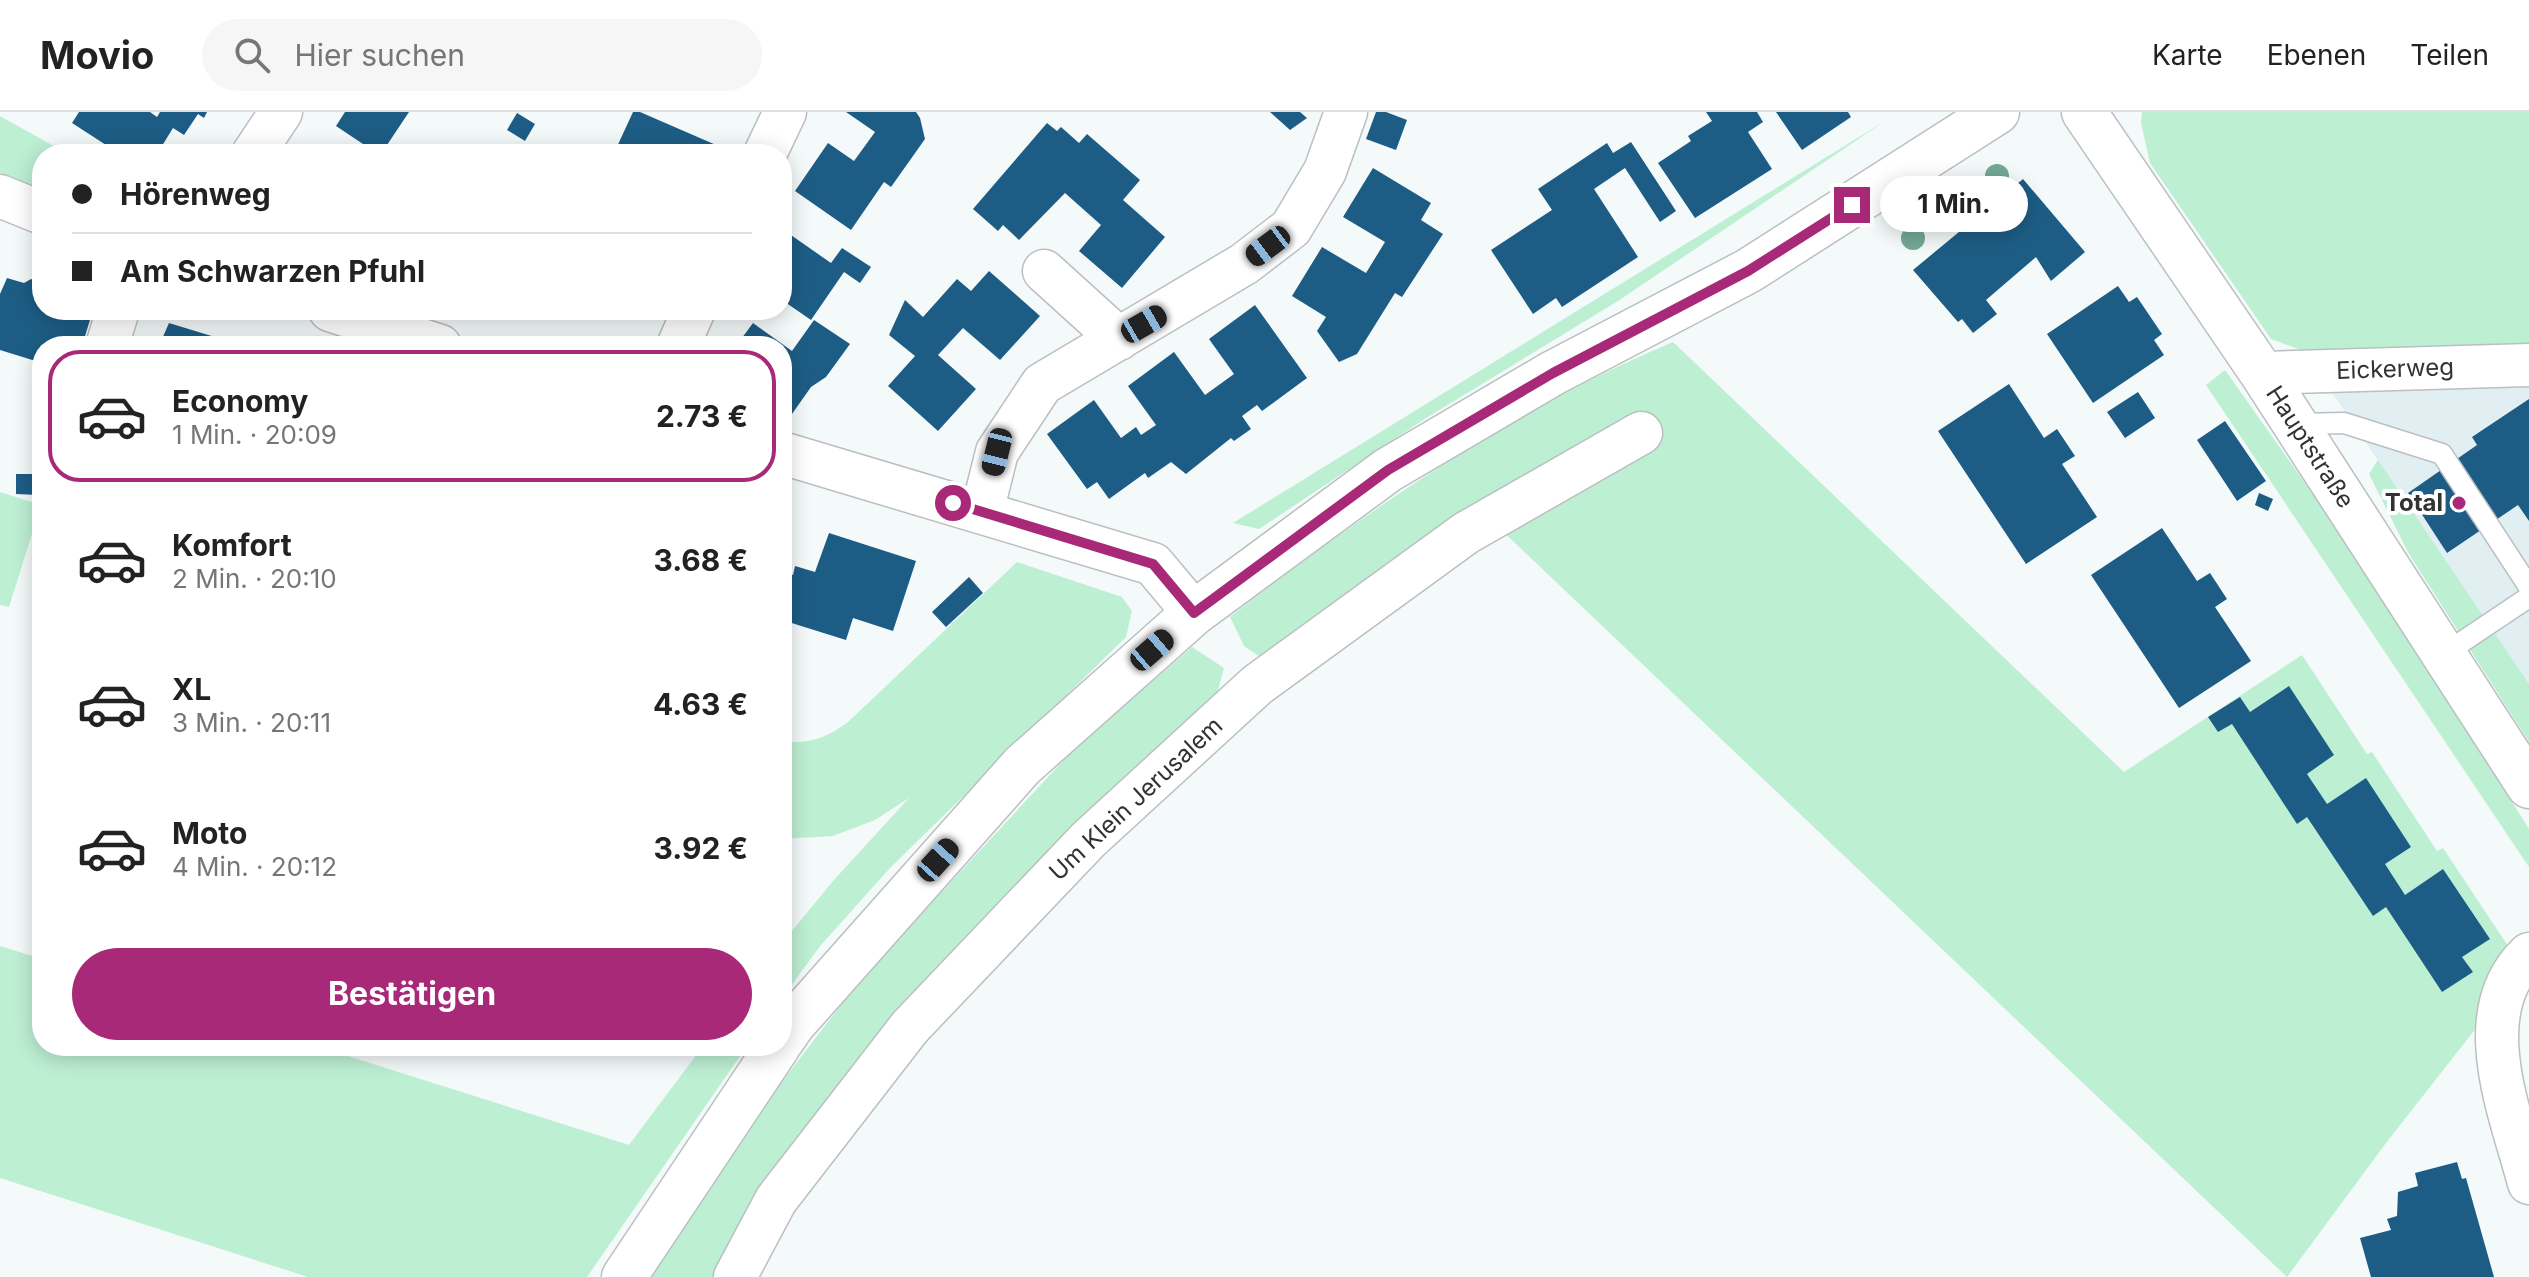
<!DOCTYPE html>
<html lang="de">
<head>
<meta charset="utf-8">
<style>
	body { margin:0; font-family:Inter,sans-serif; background:#f6f6f6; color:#222; height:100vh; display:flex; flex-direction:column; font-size:30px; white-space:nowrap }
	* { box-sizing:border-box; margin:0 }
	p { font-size:26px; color:#767676 }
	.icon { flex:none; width:44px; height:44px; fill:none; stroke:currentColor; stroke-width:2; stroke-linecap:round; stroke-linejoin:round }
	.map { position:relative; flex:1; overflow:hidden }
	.drawer { position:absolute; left:32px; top:224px; width:760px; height:720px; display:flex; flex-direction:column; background:#fff; border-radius:32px; box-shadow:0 4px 20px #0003 }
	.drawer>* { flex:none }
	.banner { position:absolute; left:32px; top:32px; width:760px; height:176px; border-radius:32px; box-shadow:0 4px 20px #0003; display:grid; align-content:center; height:176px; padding:0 40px; background:#fff }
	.end { position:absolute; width:36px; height:36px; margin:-18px; border:10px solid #a82978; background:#fff; box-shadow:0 0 0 4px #fff }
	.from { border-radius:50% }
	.bubble { position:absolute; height:56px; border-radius:28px; background:#fff; box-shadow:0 4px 20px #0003; font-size:26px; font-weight:700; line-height:56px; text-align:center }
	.car { position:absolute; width:24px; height:48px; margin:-24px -12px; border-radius:10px; box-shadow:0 0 6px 2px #0007; background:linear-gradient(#222 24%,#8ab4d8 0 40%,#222 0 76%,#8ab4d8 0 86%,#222 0) }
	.banner b { display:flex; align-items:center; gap:28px; height:76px; font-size:30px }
	.banner b+b { border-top:2px solid #e0e0e0 }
	.banner i { width:20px; height:20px; background:#222 }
	ul { padding:14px 0 0; list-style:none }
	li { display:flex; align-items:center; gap:24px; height:132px; margin:0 16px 12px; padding:0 24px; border:4px solid transparent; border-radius:32px }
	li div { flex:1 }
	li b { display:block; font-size:30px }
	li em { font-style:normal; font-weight:700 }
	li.on { border-color:#a82978 }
	li>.icon { width:72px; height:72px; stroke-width:1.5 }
	.action { display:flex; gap:16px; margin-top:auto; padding:16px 40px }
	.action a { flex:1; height:92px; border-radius:48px; background:#a82978; color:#fff; font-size:32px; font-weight:700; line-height:92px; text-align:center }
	header { display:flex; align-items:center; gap:48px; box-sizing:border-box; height:112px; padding:0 40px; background:#fff; border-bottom:2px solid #e0e0e0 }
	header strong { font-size:38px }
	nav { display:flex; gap:44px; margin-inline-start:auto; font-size:28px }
	.search { width:560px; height:72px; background:#f6f6f6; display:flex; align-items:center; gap:20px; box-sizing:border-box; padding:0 28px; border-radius:44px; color:#767676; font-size:30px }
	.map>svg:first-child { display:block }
	.built { fill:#e1eff3 }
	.green { fill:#bdefd3 }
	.building { fill:#1d5d85 }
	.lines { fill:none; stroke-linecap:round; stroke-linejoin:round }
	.lane-casing { stroke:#bbbfc1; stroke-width:23 }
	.street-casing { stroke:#bbbfc1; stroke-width:45 }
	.secondary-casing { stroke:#bbbfc1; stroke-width:47 }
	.lane { stroke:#fff; stroke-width:20 }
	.street { stroke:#fff; stroke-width:42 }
	.secondary { stroke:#fff; stroke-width:44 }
	.tree { fill:#74a895 }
	.route { stroke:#a82978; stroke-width:10 }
	.poi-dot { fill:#a82978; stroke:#fff; stroke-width:3 }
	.labels { text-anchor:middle; stroke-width:8; stroke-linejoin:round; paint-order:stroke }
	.street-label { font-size:24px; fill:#313333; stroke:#fff }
	.poi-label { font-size:24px; font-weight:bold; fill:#313333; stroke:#fff; text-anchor:end }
</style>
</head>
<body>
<header>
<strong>Movio</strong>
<div class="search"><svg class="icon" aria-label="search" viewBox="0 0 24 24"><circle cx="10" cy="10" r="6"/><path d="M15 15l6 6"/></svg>Hier suchen</div>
<nav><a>Karte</a><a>Ebenen</a><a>Teilen</a></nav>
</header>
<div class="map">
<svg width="2529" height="1165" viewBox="0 0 2529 1165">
	<rect width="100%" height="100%" fill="#f4f9fa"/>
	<path class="built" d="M2529,268V572L2329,276Z"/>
	<path class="green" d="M2142,0H2529V237L2304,239L2271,227L2150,51L2141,11Z
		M0,4L68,42H42V77L0,61Z
		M1885,9L1618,189L1423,308L1259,417L1233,411Z
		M1673,230L2124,660L2302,543L2367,642L2372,640L2437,739L2443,736L2510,837L2484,906L2386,1031L2287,1165L1496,413L1266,549L1244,534L1230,505C1367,399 1512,297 1673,230Z
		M2225,258L2368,460L2529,717V755L2206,273Z
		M2378,348L2529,572V630L2409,442L2369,362Z
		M0,380L41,393L9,495L0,493Z
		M1017,450L1122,485L1132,499L1126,525L890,756L821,833L782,886V831L833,769L909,686L875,708L833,724L782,727V629C807,633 826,626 847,611Z
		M1192,535L1224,556L1214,593L719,1153L713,1165H651L751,1010L860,868L1074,637Z
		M0,834L42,847V934H316L629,1033L703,934H747L587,1165H308L0,1066Z"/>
	<path class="building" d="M79,0H150L157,5L160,0H207L204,6L198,2L184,23L173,16L157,42H120L72,11Z
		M345,0H409L381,42H361L366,34L336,14Z
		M633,0H640L716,33L712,42H605L608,36L615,39Z
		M846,0H916L920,6L925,27L891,75L884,70L851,118L795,79L828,31L854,49L875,20Z
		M1270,0H1300L1307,6L1290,18Z
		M1376,0H1386L1407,8L1396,38L1366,27Z
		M1706,0H1757L1763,10L1748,20L1772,57L1695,106L1658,51L1691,29L1688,24L1712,9Z
		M1776,0H1848L1851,5L1802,38Z
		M517,1L535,12L525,29L507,18Z
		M1047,11L1057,19L1061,15L1079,31L1087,22L1140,68L1123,88L1165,125L1122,176L1079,139L1101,113L1065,81L1019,128L1003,113L998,119L973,97Z
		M1631,30L1676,99L1660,110L1625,56L1594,77L1638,145L1562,195L1556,186L1533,202L1491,138L1552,98L1538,77L1607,31L1613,41Z
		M1373,56L1431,91L1421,108L1443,122L1402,185L1395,181L1357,242L1339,250L1317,219L1326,205L1292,184L1322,135L1366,161L1385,130L1343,105Z
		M2023,67L2085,140L2051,169L2036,145L1986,188L1997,202L1973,221L1962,207L1958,210L1913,158Z
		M788,121L831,151L842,136L871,155L860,171L844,160L811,208L782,188V130Z
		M989,159L1040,204L1000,248L963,216L938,243L976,277L938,319L888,274L915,244L889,223L905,188L923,205L957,167L971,179Z
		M7,166L24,171L31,167L42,170V198H93L82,234H42V251L0,238V182Z
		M2118,174L2129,190L2137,185L2162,222L2154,228L2164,243L2093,291L2047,222Z
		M1255,193L1307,266L1262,299L1257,293L1242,304L1251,317L1234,329L1231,326L1186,362L1171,350L1148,366L1145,361L1109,387L1097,370L1087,377L1047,322L1094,288L1121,326L1136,315L1141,323L1156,313L1128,274L1174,240L1205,283L1234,262L1209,227Z
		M814,208L850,232L826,265L811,275L792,302L782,295V234H736L753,211L792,239Z
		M169,211L241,233L240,234H159Z
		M2009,272L2044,326L2057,317L2075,344L2062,352L2097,405L2026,452L1938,319Z
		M2138,280L2155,306L2125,326L2107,300Z
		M2529,287V409L2518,393L2447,441L2408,381L2477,333L2472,325Z
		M2225,309L2266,369L2237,389L2197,328Z
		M16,362H39V383L16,382Z
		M2259,381L2273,387L2268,399L2255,393Z
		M2162,416L2197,469L2210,461L2227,487L2215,495L2251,549L2179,596L2091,463Z
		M829,421L916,449L893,519L853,506L846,528L782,508V459L793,463L795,454L815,460Z
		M969,465L983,481L946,515L932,500Z
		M2289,574L2334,643L2307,662L2327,692L2366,666L2411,735L2385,752L2405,783L2443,757L2490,827L2462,845L2473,860L2442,880L2386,795L2373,804L2307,705L2297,712L2232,612L2218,620L2208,605L2240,585L2250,600Z
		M2457,1050L2462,1067L2466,1066L2494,1165H2371L2360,1126L2391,1118L2387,1107L2397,1104L2398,1080L2418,1074L2415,1061Z"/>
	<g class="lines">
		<g class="lane-casing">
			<path id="lane" d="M2296,312L2344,311L2442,342L2529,475
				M2444,542L2529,485"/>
		</g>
		<g class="street-casing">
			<path id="street" d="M253,42L281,0
				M765,42L785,0
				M0,84L42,101
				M1044,159L1119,227
				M330,198L440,234
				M107,234L118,198
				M678,234L694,198
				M2262,261L2529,253
				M782,341L1153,452L1194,501
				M982,400L997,340L1042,272L1244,152L1291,116L1325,59L1346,0
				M2529,842C2467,901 2511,1002 2529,1071
				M735,1165L776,1088L910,915L1088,728L1257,573L1466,421L1641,321"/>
		</g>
		<g class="secondary-casing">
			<path id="secondary" d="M2084,0L2262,261L2529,674
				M782,928L793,912L1022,654L1194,501L1388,358L1553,261L1748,159L1997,0
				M624,1165L778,934"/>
		</g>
		<use href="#lane" class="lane"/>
		<use href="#street" class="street"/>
		<use href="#secondary" class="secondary"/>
	</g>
	<g class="tree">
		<circle cx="1997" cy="64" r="12"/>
		<circle cx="1964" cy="83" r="12"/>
		<circle cx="1933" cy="107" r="12"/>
		<circle cx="1913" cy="126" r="12"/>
	</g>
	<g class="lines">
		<path class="route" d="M953,391L1153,452L1194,501L1388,358L1553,261L1748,159L1852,93"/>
	</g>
	<circle class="poi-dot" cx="2459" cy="391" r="8"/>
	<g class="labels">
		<g class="street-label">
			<text transform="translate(2395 257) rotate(-2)" y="8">Eickerweg</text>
			<text transform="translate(2310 335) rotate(57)" y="8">Hauptstraße</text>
			<text transform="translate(1136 687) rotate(-43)" y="8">Um Klein Jerusalem</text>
		</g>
		<g class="poi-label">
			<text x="2443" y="399">Total</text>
		</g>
	</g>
</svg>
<i class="end from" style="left:953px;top:391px"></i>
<i class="end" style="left:1852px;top:93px"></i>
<div class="bubble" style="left:1880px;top:64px;width:148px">1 Min.</div>
<i class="car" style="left:1268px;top:134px;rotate:233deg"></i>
<i class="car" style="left:1144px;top:212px;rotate:60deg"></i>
<i class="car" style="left:997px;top:340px;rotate:194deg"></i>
<i class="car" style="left:1152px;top:538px;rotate:49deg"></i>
<i class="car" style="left:938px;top:748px;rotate:42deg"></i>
<div class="banner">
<b><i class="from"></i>Hörenweg</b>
<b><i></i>Am Schwarzen Pfuhl</b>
</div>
<section class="drawer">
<ul>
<li class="on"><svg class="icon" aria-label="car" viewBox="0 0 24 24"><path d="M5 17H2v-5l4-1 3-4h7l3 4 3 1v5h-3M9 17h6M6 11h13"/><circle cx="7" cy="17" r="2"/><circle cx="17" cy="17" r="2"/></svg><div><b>Economy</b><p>1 Min. · 20:09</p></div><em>2.73 €</em></li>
<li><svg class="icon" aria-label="car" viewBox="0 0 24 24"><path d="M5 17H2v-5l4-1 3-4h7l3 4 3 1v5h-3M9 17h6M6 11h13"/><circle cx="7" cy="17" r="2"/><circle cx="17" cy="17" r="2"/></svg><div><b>Komfort</b><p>2 Min. · 20:10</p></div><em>3.68 €</em></li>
<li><svg class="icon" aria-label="car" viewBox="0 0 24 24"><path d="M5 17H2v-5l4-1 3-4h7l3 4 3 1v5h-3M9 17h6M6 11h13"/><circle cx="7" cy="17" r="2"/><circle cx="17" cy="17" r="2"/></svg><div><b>XL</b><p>3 Min. · 20:11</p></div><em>4.63 €</em></li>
<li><svg class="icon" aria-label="car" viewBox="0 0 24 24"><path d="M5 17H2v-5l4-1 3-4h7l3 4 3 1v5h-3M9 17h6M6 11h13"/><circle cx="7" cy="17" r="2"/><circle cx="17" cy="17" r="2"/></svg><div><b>Moto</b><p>4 Min. · 20:12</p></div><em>3.92 €</em></li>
</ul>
<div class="action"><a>Bestätigen</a></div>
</section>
</div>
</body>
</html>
